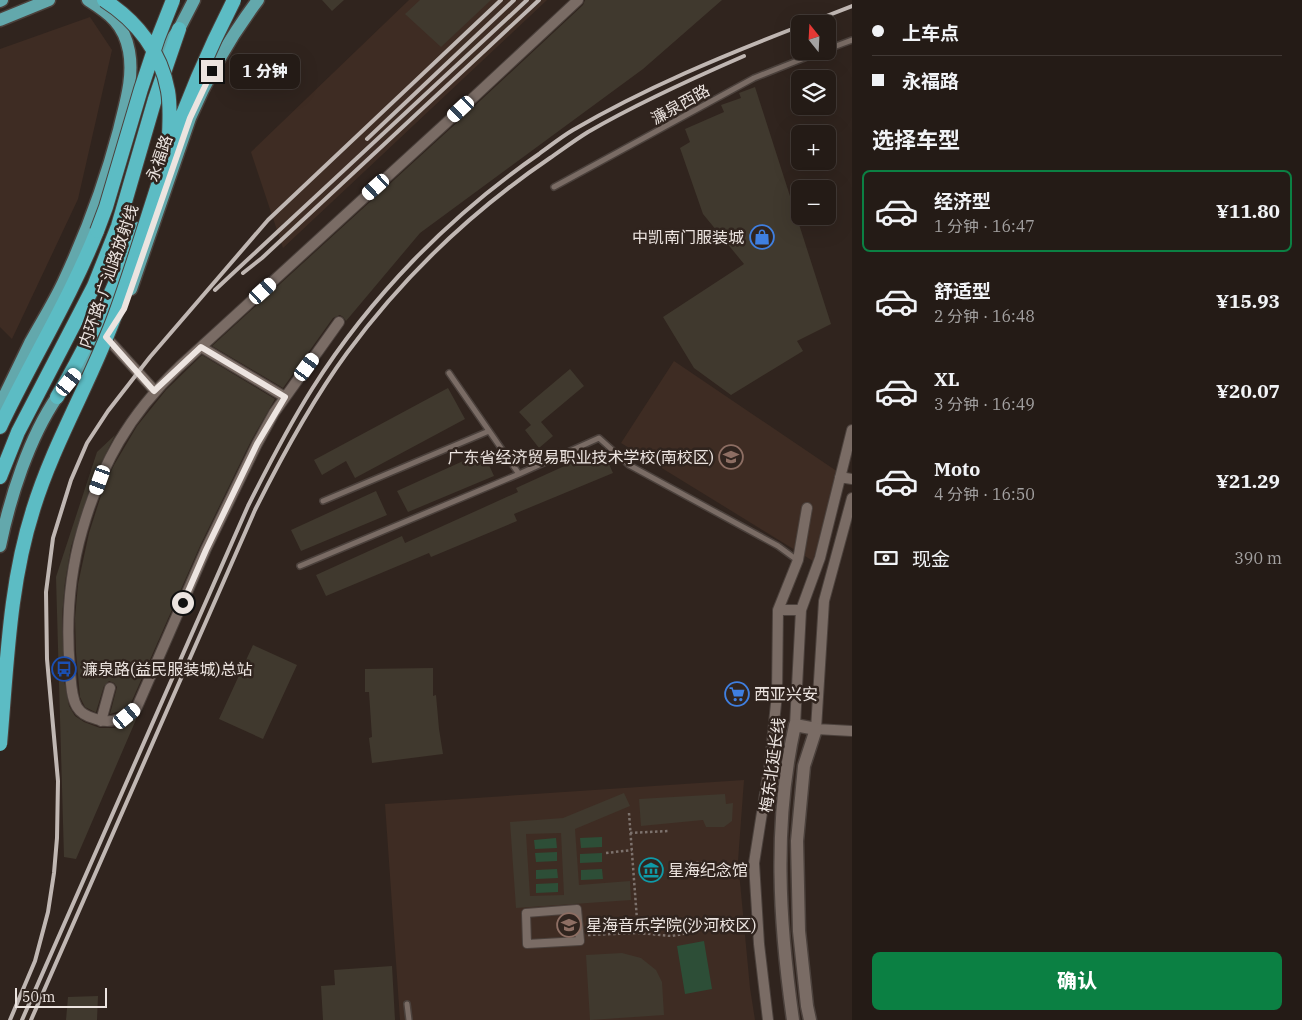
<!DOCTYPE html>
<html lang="zh">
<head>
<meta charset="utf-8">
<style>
	body { margin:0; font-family:"IBM Plex Serif","Noto Sans SC",serif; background:#2c241f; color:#f1f3f6; height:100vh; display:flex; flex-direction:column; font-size:19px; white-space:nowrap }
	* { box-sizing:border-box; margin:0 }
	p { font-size:16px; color:#a3a1a1 }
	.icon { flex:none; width:28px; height:28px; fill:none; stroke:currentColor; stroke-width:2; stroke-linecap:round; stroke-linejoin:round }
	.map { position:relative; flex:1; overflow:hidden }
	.sheet { display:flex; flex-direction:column; background:#241b16; width:450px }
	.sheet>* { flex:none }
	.top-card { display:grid; align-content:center; height:110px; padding:0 20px; background:#241b16 }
	.needle { width:32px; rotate:342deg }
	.controls { position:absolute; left:791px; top:15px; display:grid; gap:10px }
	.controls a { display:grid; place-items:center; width:45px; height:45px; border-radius:8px; background:#241b16; box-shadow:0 5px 20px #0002,0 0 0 1px #413935; font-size:25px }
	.scale { position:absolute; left:15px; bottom:12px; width:92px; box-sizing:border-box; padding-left:5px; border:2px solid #ece4e0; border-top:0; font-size:14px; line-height:18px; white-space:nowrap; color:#ece4e0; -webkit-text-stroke:4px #30241e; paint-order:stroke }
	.end { position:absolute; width:22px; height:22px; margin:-11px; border:6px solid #ece4e0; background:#111; box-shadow:0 0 0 2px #111 }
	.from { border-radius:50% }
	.bubble { position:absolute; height:35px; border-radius:8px; background:#241b16; box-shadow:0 5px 20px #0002,0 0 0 1px #413935; font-size:16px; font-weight:800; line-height:35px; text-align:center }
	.car { position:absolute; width:15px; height:30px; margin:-15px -8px; border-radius:6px; box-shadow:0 0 4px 1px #0007; background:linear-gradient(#fff 24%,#345 0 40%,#fff 0 76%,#345 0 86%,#fff 0) }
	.top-card b { display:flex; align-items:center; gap:18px; height:48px; font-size:19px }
	.top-card b+b { border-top:1px solid #413935 }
	.top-card i { width:12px; height:12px; background:#f1f3f6 }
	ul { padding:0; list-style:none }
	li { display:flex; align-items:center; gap:15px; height:82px; margin:0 10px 8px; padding:0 10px; border:2px solid transparent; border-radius:8px }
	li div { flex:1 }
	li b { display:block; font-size:19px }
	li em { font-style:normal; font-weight:800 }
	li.active { border-color:#0b8043 }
	li>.icon { width:45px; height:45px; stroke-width:1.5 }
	h2 { padding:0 20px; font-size:22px; line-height:60px }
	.pay { display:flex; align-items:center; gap:12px; height:55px; padding:0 20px; font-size:19px }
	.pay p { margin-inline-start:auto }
	.button { display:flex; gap:10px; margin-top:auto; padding:10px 20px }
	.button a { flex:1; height:58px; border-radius:8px; background:#0b8043; color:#fff; font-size:20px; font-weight:800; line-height:58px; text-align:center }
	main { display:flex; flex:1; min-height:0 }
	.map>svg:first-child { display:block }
	.built { fill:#3e2c23 }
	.green { fill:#2d4e37 }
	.building { fill:#40392e; fill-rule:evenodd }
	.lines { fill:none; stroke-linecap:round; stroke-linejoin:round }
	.service-casing { stroke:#4b413c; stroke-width:8 }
	.pedestrian-casing { stroke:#4b413c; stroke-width:10 }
	.minor-casing { stroke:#4b413c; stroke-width:12 }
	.tertiary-casing { stroke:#4b413c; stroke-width:15 }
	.primary-casing { stroke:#4b413c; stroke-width:15 }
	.trunk-casing { stroke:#4b413c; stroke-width:16 }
	.path { stroke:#7d726d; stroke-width:2.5; stroke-dasharray:2.5 2.5; stroke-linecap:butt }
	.service { stroke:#7a6c65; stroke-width:5 }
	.pedestrian { stroke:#7a6c65; stroke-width:8 }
	.minor { stroke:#7a6c65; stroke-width:10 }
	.tertiary { stroke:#7a6c65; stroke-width:12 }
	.primary { stroke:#63a8ac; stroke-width:12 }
	.trunk { stroke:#5cbcc4; stroke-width:14 }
	.rail { stroke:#c0b7b3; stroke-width:4 }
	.trunk-bridge-casing { stroke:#4b413c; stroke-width:16; stroke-linecap:butt }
	.trunk-bridge { stroke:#5cbcc4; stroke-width:14 }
	.route { stroke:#ece4e0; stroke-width:6 }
	.labels { text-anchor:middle; stroke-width:5; stroke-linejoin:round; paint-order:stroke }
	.street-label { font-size:16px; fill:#ece4e0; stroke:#30241e }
	.poi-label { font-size:16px; fill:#ece4e0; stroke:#30241e; text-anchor:start }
</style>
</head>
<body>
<main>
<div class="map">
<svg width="852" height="1020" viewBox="0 0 852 1020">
	<rect width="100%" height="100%" fill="#30241e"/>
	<path class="built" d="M409,0H547L283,248L251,152Z
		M90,17L112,50L78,199L12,339L0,327V49Z
		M674,361L838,472L813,561L621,443Z
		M744,780L738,861L750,988L755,1020H400L385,804Z"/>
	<path class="green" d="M602,837V847L581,848L580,838Z
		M556,838L557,848L535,849L534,840Z
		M557,852V861L536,862L535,853Z
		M602,853V862L580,863V854Z
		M557,869L558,878L536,879V870Z
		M602,869L603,879L581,880V870Z
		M558,883V892L536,893V884Z
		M704,941L712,989L685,994L677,946Z"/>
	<path class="building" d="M322,0H344L332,11Z
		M420,0H491L441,47L405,14Z
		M585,0H722L643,69L420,233L346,321L343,317L340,315L333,318L283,388L212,346L451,128L583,5Z
		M755,87L831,324L797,341L803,351L731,395L694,368L663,317L744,264L703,214L680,148L690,142L685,129L724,112L721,105L741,98L739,93Z
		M202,355L275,399L251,441L200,546L131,703L120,711L110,714L117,687L114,683L109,681L104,686L96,712H95L85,707L80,697L76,652L75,618L78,584L89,533L104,486L114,465L137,426L166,390Z
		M570,369L584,386L541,422L553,436L539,448L525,430L531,425L519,412Z
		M448,388L465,419L355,478L346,461L322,475L314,460Z
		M115,435L92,481L71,547L65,582L62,617L64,680L69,706L75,716L84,722L100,728H114L126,723L138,715L76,859L64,857L56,577L97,452Z
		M602,449L613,473L514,514L517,521L431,557L429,553L326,596L316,575L402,536L405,543L518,492L516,488Z
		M483,452L494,476L408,512L397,491Z
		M376,491L387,515L301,551L291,530Z
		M253,645L297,665L263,739L219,719Z
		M433,668V696L436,695L439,729L443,754L372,763L369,738L372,737L369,692H365V669Z
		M624,793L630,806L575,829L579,885L630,881L631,900L516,908L510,822L563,818ZM561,833L564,895L530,896L526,834Z
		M725,794L726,804L733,803L732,821L724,827H706L703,820L641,826L639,799Z
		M622,953L641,958L656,970L662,982L664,1015L590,1020L586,955Z
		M392,966L395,1020H323L321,986L335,985L334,970Z
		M98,996L97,1020H66L68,997Z"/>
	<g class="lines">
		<g class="service-casing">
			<path id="service" d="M828,49L852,40
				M554,187L754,78L822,51
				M449,373L519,474L599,438L629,465L778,546L797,560
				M323,501L489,431
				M300,566L519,474
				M407,1004L409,1020"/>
		</g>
		<g class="pedestrian-casing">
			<path id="pedestrian" d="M577,909L580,941L527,944L526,913Z"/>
		</g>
		<g class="minor-casing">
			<path id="minor" d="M339,322L274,413L257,444L206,549L137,707C125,718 112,725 96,719C88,717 81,714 77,707C71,697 71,682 70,670C66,624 69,576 82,531C101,464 129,415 179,367L446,123L578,0
				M106,337L155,391
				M201,347L285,397
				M840,477L852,479
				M852,498L824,601L816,729L852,731
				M778,610H801
				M101,721L110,688
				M795,725L801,610L820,558L852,430
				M768,1020L759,944L754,863L770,762L777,694L778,610L798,560L807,508"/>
		</g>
		<g class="tertiary-casing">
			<path id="tertiary" d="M793,1020C779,922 773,823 795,725L816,729L804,766L797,841L799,931L807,1006L810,1020"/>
		</g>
		<g class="primary-casing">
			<path id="primary" d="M0,1L2,0
				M0,20L49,0
				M153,65L179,29L194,0
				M131,289L190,118C208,76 230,37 258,0
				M0,405C10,384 20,364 30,343C41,323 53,304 63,283C86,234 105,183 119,130C125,104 134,78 129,51C124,24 110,14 88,0
				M0,546C10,497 29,438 57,397C70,377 88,360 103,341"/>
		</g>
		<g class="trunk-casing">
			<path id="trunk" d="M57,397C89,343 115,287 138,229
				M0,427C31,361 70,299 97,231
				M0,477L18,432L94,286L118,226L155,99L179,29"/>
		</g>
		<path class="path" d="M629,813L638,933
			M630,833L669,831
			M606,853L632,850
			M696,863L710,862
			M588,935L638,933L672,936L720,927"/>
		<use href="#service" class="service"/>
		<use href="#pedestrian" class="pedestrian"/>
		<use href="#minor" class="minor"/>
		<use href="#tertiary" class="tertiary"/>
		<use href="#primary" class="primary"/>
		<use href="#trunk" class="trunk"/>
		<path class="rail" d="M806,24L852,6
			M367,139L514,0
			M243,273L262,258L539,0
			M215,290L527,0
			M10,1020L35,961L48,912L54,873L57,838L58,781L47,659L46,592L53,538L71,480L87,443L108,411L150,357L268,220L501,0
			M22,1020L248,506C268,466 288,427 312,389C370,297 449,216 539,154C550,146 561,137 573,130C645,88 722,56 800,26
			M31,1020L255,510C282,456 311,402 347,353C403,277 472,211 550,158C563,149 575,140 588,132C638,103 691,79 744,56"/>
		<g class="trunk-bridge-casing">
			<path id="trunk-bridge" d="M104,0C137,21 161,52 168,91C171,108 169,125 169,141
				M97,231L106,207L141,89L158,38L173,0
				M0,744C7,666 9,585 33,510C54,441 93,378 117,310C136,258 151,204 169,152C187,100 209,49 234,0"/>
		</g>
		<use href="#trunk-bridge" class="trunk-bridge"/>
	</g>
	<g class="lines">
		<path class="route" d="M183,603L206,550L257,444L285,397L201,347L154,391L106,337L124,309L190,118L212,71"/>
	</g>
	<defs>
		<g id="shop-ring" transform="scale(1.25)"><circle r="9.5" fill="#30241e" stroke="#3f7fe0" stroke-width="1.5"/><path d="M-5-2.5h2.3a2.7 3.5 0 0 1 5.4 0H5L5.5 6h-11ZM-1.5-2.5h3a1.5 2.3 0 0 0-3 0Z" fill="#3f7fe0"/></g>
		<g id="school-ring" transform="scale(1.25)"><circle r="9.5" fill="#30241e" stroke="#8d6e63" stroke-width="1.5"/><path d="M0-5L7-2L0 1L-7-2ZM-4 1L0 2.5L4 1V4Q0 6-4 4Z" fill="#8d6e63"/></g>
		<g id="bus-ring" transform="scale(1.25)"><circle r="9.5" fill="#30241e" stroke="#1a4fb4" stroke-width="1.5"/><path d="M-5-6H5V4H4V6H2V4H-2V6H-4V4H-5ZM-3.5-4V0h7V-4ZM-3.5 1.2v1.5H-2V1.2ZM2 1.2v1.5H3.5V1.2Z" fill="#1a4fb4"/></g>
		<g id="supermarket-ring" transform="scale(1.25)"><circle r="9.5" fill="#30241e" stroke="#3f7fe0" stroke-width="1.5"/><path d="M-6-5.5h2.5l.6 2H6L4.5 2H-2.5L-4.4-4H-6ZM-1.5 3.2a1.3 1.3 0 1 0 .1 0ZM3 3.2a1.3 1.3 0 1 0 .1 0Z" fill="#3f7fe0"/></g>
		<g id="museum-ring" transform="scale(1.25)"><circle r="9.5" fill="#30241e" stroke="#0f9aa8" stroke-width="1.5"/><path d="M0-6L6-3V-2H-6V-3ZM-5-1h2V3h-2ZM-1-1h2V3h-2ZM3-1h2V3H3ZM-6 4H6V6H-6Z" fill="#0f9aa8"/></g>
		<g id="university-ring" transform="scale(1.25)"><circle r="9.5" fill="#30241e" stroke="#8d6e63" stroke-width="1.5"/><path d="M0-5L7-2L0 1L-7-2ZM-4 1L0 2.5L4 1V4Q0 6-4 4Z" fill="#8d6e63"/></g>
	</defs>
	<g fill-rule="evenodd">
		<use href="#shop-ring" x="762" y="237"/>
		<use href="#school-ring" x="731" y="457"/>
		<use href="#bus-ring" x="64" y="669"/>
		<use href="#supermarket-ring" x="737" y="694"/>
		<use href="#museum-ring" x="651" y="870"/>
		<use href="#university-ring" x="569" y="925"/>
	</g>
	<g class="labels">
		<g class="street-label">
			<text transform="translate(680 104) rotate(-29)" y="6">濂泉西路</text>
			<text transform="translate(159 158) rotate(-71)" y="6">永福路</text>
			<text transform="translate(108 276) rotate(-71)" y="6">内环路-广汕路放射线</text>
			<text transform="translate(772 765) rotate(-82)" y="6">梅东北延长线</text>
		</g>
		<g class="poi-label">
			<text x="744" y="243" text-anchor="end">中凯南门服装城</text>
			<text x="714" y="463" text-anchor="end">广东省经济贸易职业技术学校(南校区)</text>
			<text x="82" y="675">濂泉路(益民服装城)总站</text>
			<text x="754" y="700">西亚兴安</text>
			<text x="668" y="876">星海纪念馆</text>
			<text x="586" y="931">星海音乐学院(沙河校区)</text>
		</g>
	</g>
</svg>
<div class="controls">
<a><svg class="needle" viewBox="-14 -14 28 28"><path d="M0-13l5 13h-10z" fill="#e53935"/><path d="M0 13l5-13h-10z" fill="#a3a1a1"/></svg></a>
<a><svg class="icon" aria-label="layers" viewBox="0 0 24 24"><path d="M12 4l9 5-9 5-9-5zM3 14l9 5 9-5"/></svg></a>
<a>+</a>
<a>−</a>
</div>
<div class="scale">50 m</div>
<i class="end from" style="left:183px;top:603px"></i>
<i class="end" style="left:212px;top:71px"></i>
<div class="bubble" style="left:230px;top:54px;width:70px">1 分钟</div>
<i class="car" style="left:461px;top:109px;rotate:227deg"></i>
<i class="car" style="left:376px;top:187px;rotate:228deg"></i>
<i class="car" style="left:263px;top:291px;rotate:48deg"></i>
<i class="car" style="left:307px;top:367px;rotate:36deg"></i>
<i class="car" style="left:69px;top:382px;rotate:39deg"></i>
<i class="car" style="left:100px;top:480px;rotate:200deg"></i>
<i class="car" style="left:127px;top:716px;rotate:50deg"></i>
</div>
<section class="sheet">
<div class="top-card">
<b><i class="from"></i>上车点</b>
<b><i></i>永福路</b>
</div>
<h2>选择车型</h2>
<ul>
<li class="active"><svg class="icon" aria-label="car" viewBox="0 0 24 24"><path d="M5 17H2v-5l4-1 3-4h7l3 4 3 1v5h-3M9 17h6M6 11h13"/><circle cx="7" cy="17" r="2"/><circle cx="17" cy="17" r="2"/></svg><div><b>经济型</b><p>1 分钟 · 16:47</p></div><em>¥11.80</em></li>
<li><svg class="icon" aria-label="car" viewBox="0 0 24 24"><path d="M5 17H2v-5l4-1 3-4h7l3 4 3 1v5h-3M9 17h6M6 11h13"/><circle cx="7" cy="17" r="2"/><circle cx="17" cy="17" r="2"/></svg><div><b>舒适型</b><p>2 分钟 · 16:48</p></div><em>¥15.93</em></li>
<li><svg class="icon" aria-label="car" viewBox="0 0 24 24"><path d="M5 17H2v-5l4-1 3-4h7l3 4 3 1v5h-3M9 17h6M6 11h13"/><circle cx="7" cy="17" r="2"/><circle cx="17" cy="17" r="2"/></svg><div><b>XL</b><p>3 分钟 · 16:49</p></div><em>¥20.07</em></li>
<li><svg class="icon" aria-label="car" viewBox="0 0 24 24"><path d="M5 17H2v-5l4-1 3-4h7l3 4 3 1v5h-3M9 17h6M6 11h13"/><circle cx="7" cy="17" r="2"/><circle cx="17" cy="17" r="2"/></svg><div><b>Moto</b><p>4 分钟 · 16:50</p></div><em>¥21.29</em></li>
</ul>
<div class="pay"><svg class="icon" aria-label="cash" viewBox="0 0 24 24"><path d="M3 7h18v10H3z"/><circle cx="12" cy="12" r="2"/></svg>现金<p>390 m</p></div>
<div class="button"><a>确认</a></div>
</section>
</main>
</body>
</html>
